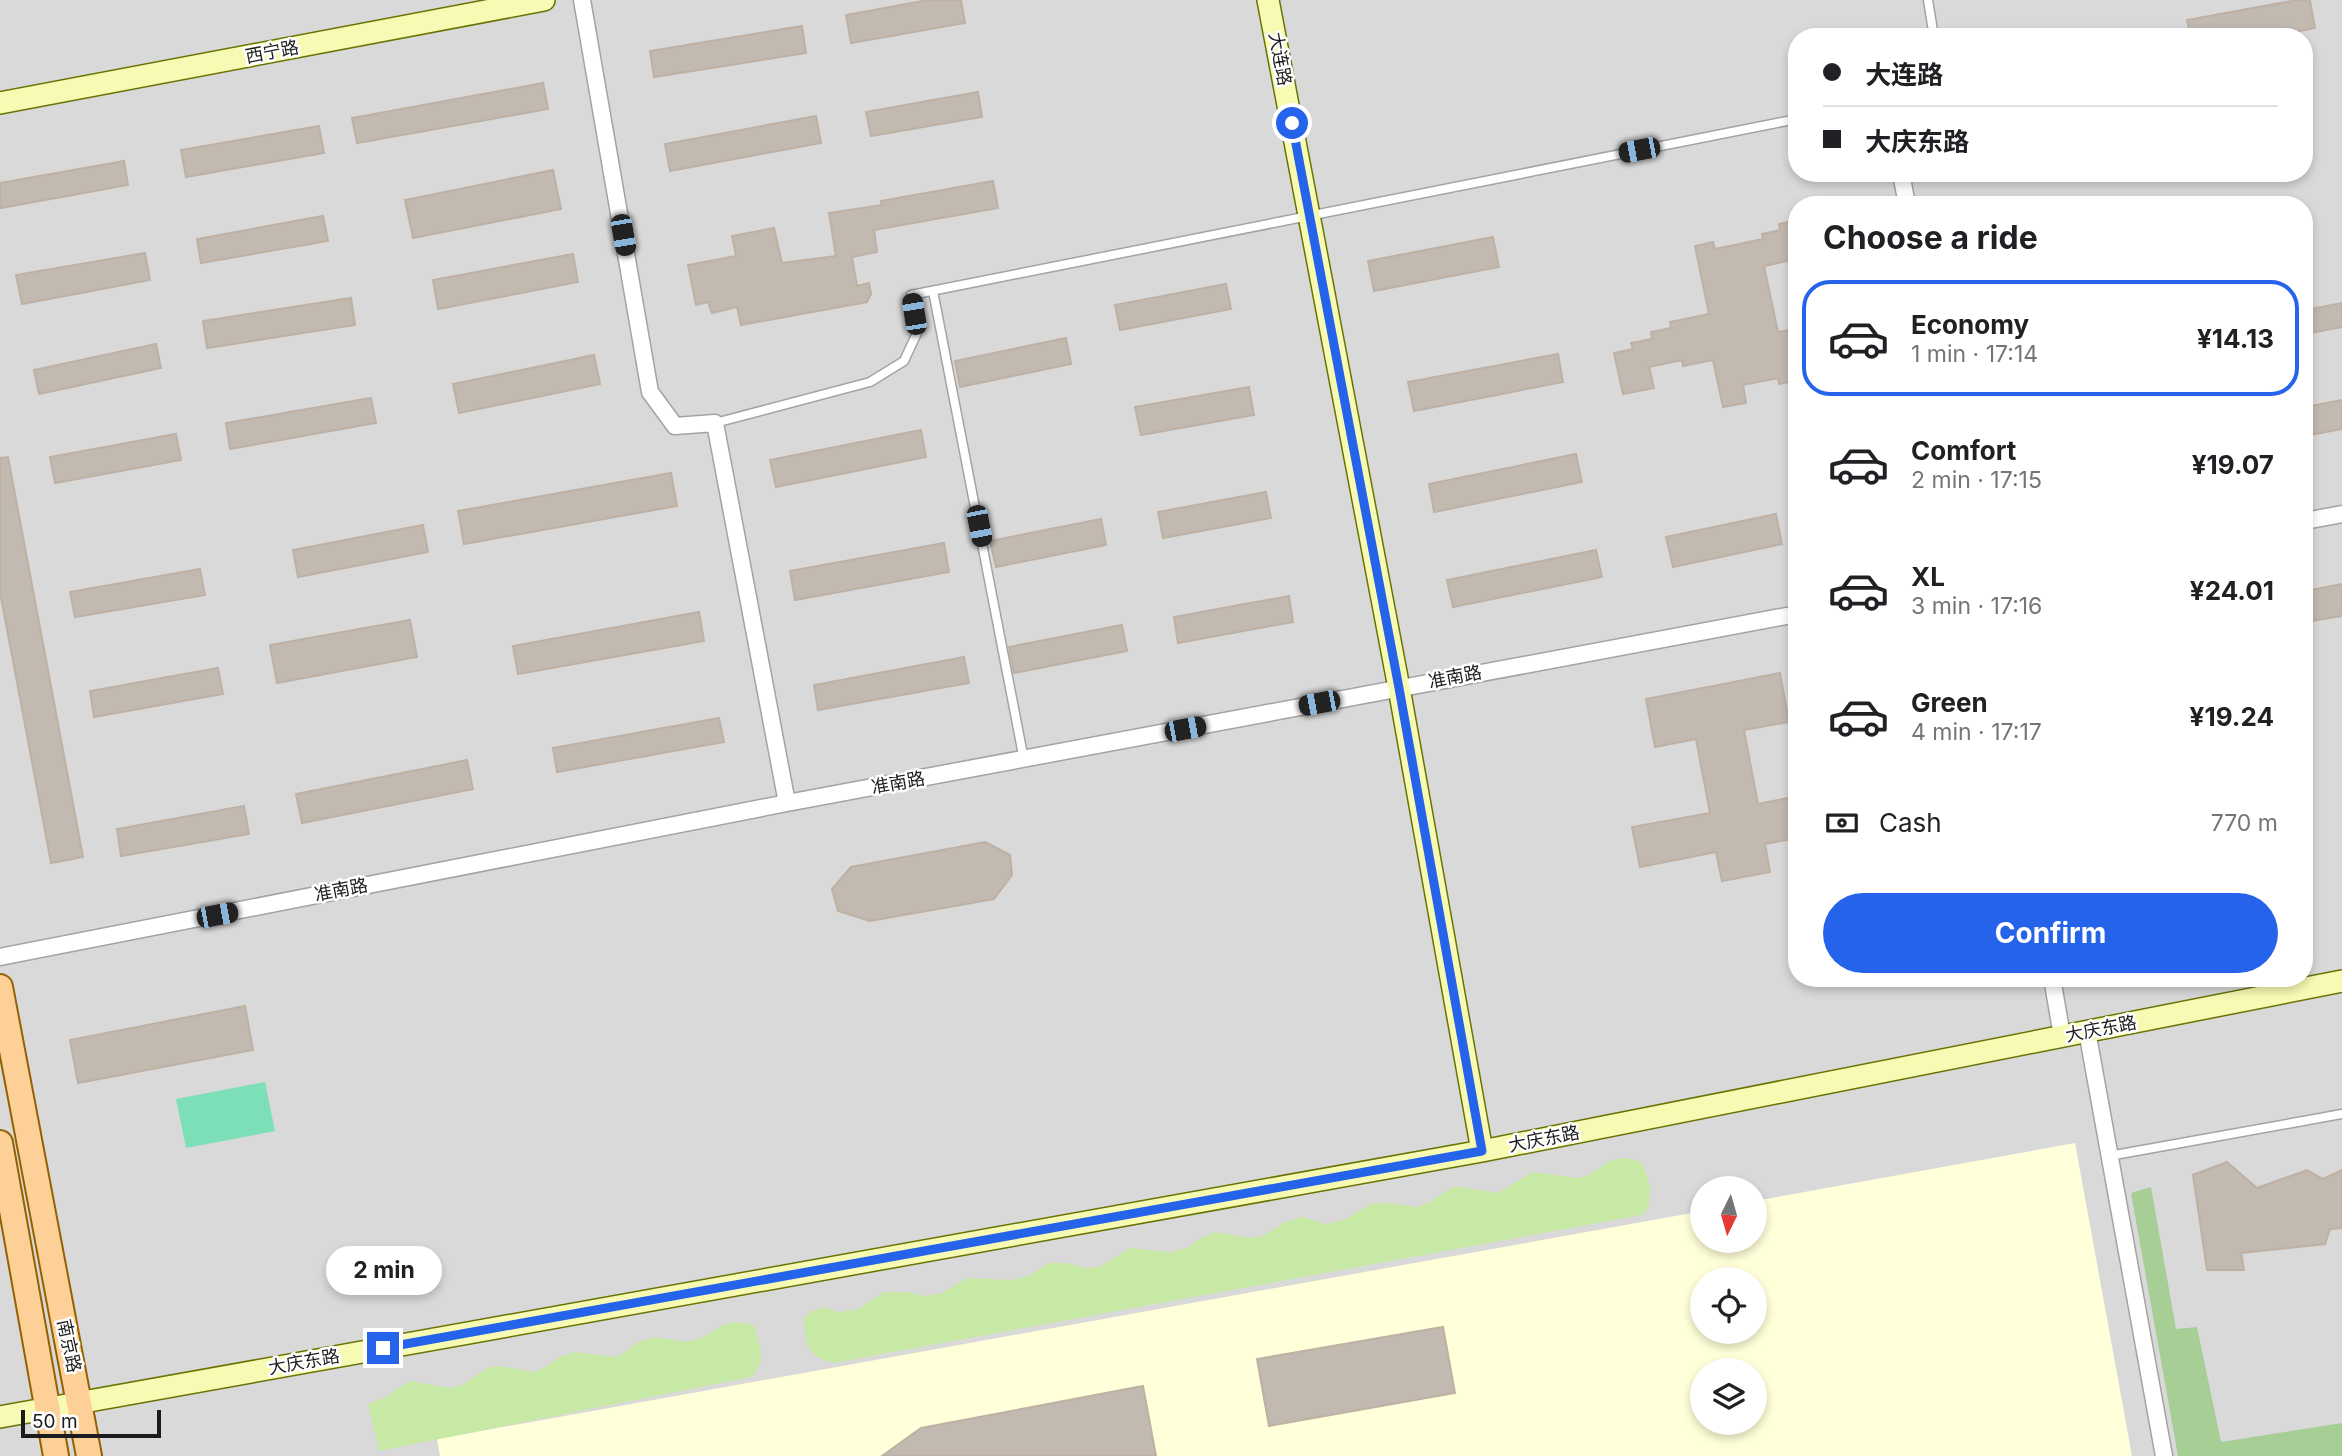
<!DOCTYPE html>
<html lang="en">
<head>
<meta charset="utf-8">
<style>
	body { margin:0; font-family:Inter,"Noto Sans SC",sans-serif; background:#f2f2f2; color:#202124; height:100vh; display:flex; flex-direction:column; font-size:26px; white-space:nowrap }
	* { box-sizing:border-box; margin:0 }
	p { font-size:23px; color:#757577 }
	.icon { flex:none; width:38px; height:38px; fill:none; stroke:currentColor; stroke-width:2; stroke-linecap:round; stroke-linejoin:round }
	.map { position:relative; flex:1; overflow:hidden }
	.details { position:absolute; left:1788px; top:196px; width:525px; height:791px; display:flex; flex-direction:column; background:#fff; border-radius:28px; box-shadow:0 4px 10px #0003 }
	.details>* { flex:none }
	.top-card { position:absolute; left:1788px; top:28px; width:525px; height:154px; border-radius:28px; box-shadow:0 4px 10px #0003; display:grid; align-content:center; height:154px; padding:0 35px; background:#fff }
	.needle { width:46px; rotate:185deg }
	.buttons { position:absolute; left:1690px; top:1176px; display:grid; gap:14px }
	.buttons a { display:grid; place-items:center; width:77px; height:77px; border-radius:50%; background:#fff; box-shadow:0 4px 10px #0003; font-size:35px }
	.scale { position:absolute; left:21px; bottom:18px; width:140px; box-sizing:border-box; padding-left:7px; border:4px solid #1c1c1c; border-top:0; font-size:19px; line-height:24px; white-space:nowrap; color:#1c1c1c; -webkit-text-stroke:5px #fff; paint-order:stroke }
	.end { position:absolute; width:32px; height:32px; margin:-16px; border:9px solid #2563eb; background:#fff; box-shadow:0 0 0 4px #fff }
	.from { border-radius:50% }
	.bubble { position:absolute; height:49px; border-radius:24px; background:#fff; box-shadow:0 4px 10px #0003; font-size:23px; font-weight:700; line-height:49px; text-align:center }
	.car { position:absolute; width:21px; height:42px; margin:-21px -10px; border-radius:9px; box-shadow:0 0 5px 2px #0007; background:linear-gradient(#222 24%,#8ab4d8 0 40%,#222 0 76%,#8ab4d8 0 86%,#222 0) }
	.top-card b { display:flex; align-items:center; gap:24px; height:66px; font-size:26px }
	.top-card b+b { border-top:2px solid #e0e0e0 }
	.top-card i { width:18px; height:18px; background:#202124 }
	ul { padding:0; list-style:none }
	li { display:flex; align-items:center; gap:21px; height:116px; margin:0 14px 10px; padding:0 21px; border:4px solid transparent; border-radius:28px }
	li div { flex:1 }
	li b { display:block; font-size:26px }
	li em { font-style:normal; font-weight:700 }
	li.active { border-color:#2563eb }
	li>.icon { width:63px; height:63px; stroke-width:1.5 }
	h2 { padding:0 35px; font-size:32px; line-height:84px }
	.pay { display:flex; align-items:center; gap:18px; height:77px; padding:0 35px; font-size:26px }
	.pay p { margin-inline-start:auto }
	.button { display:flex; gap:14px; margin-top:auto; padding:14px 35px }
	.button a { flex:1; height:80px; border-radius:42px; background:#2563eb; color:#fff; font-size:28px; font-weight:700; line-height:80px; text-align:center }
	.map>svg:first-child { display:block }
	.residential { fill:#dad9d9; fill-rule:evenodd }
	.education { fill:#ffffd9; fill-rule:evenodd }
	.grass { fill:#c8e9a6 }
	.forest { fill:#a6ce95 }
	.pitch { fill:#7ddfb8 }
	.building { fill:#c2b9b1; stroke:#bfb0a4; stroke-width:2 }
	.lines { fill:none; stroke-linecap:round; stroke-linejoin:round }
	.lane-casing { stroke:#a3a3a3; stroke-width:11 }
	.street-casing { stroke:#a3a3a3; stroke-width:19 }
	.secondary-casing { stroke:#687303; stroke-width:24 }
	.primary-casing { stroke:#946100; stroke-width:28 }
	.lane { stroke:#fff; stroke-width:8 }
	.street { stroke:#fff; stroke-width:16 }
	.secondary { stroke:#f7fab3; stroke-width:21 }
	.primary { stroke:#fdd097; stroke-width:24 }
	.route { stroke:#2563eb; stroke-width:9 }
	.labels { text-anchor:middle; stroke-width:5; stroke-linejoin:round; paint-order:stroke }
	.street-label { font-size:18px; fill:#1c1c1c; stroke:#fff }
</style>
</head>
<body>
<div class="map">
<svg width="2342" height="1456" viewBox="0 0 2342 1456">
	<rect width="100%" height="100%" fill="#eee9e1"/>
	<path class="residential" d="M0,0H2342V1456H0ZM1797,37H2305V173H1797ZM1797,205H2305V978H1797ZM1703,1188H1755V1241H1703ZM1703,1279H1755V1332H1703ZM1703,1370H1755V1423H1703Z"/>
	<path class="education" d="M2075,1143L2132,1456H440L437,1439L1703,1211V1241H1755V1201ZM1703,1279H1755V1332H1703ZM1703,1370H1755V1423H1703Z"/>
	<path class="grass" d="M1625,1158L1639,1161L1644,1166L1650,1186L1649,1206L1642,1215L833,1363C806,1356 805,1343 804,1318L810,1312L824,1307L838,1312L857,1310L884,1292H907L925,1296L942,1293L967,1278L1014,1280L1030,1275L1048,1263H1066L1086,1268L1099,1267L1130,1248L1171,1252L1187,1248L1199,1239L1214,1232L1251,1238L1263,1236L1285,1222L1302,1217L1326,1224L1344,1220L1371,1204L1390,1203L1416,1207L1430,1202L1455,1186L1498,1193L1533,1172L1577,1178L1589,1175L1611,1160Z
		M734,1322L749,1324L755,1327C759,1348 768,1360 751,1377L379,1451L368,1404L384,1398L410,1381L449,1388L462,1385L487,1368L501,1366L533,1372L542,1369L560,1357L575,1352L617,1357C628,1351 637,1340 650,1338C666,1336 679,1344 695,1340C711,1336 716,1325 734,1322Z"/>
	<path class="forest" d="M2151,1187L2176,1329L2197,1327L2221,1442L2342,1423V1456H2178L2131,1193Z"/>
	<path class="pitch" d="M265,1082L275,1131L186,1148L176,1099Z"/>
	<path class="building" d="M928,0H961L965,23L851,43L846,15Z
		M2297,0H2310L2315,28L2270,37H2191L2187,20Z
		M802,26L806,53L654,77L650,51Z
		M543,83L548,109L357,143L352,118Z
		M978,92L982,117L871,136L866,112Z
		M816,116L821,143L670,171L665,144Z
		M319,126L324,153L186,177L181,150Z
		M124,161L128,185L1,208L0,183Z
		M553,170L561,209L413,238L405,200Z
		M993,181L998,208L874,230L877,252L852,257L857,286L869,283L871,294L867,302L741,325L737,307L712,313L708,302L696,305L688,265L736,256L732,236L774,228L782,263L836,256L829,213L882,205L881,201Z
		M323,216L328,241L201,263L197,239Z
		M1797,220V259L1764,266L1778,332L1790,330L1791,339L1797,338V380L1779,384L1778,378L1743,385L1746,403L1723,407L1713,360L1683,366L1682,360L1649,367L1654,388L1623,394L1614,353L1633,349L1631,343L1652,339L1651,332L1671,328L1670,322L1709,314L1695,246L1713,242L1715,249L1763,239L1762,234L1780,230L1779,224Z
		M1493,237L1499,267L1374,291L1368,261Z
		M145,253L150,280L22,304L16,275Z
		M573,254L578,282L438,309L433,280Z
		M1226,284L1231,309L1120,330L1115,305Z
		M351,298L355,325L207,348L203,321Z
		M2342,303V327L2305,334V310Z
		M1066,338L1071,364L960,387L955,361Z
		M156,344L161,368L39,394L34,370Z
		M1558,354L1563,382L1414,411L1408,382Z
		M594,355L600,384L459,413L453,384Z
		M1249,387L1254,415L1141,435L1135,407Z
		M371,398L376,423L230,449L226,423Z
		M2342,400V429L2305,436V407Z
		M921,430L926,457L776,487L770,460Z
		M176,434L181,460L55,483L50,457Z
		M1576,454L1582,482L1434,512L1429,484Z
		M8,457L83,857L51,863L0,592V458Z
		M671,473L677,506L464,544L458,511Z
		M1266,492L1271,518L1163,538L1158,512Z
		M1776,514L1782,544L1673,567L1666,537Z
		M1101,519L1106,545L996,567L990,541Z
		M423,525L428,552L298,577L293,550Z
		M944,543L949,572L795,600L790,571Z
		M1596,550L1602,577L1453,607L1447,580Z
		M200,569L205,595L75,617L70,592Z
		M2342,584V616L2305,622V591Z
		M1289,596L1293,622L1178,643L1174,617Z
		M699,612L704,641L518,674L513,646Z
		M410,620L417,657L277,683L270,645Z
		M1122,625L1127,651L1014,673L1009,647Z
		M964,657L969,683L818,710L814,685Z
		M218,668L223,694L94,717L90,691Z
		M1780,673L1789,722L1744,730L1758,804L1797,796V838L1765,844L1770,872L1722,881L1716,852L1640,867L1632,827L1710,813L1696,739L1655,747L1646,699Z
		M719,718L724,742L557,772L553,748Z
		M467,760L473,789L302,823L296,794Z
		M244,806L249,834L121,856L117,829Z
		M985,842L1010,855L1012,875L994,899L870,921L838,911L832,889L851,867Z
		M245,1006L253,1050L78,1083L70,1040Z
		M2227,1162L2257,1188L2307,1170L2323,1179L2342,1170V1228L2330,1229L2325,1244L2241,1253L2244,1270H2207L2193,1175Z
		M1443,1327L1455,1393L1269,1426L1257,1359Z
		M1143,1386L1156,1456H882L921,1428Z"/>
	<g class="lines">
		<g class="lane-casing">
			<path id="lane" d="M1928,0L1934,37
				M933,291L1024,760
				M715,423L870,382L904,361L917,333L911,295L1797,119
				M2109,1156L2342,1114"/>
		</g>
		<g class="street-casing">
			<path id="street" d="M582,0L650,392L675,426L715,423L787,803
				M1901,173L1907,205
				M2305,521L2342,514
				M0,957L787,803L1797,614
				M2052,978L2062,1036
				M2087,1031L2164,1456"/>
		</g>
		<g class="secondary-casing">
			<path id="secondary" d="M1268,0L1399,688L1482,1151
				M0,103L544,0
				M0,1417L1482,1151L2342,981"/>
		</g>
		<g class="primary-casing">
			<path id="primary" d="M0,987L89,1456
				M0,1143L56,1456"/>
		</g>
		<use href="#lane" class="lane"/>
		<use href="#street" class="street"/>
		<use href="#secondary" class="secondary"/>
		<use href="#primary" class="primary"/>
	</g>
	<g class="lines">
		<path class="route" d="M383,1348L1482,1151L1399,688L1292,123"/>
	</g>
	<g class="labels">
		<g class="street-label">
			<text transform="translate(272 52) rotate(-11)" y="6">西宁路</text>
			<text transform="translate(1280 59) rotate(79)" y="6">大连路</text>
			<text transform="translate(1455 677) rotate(-11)" y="6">准南路</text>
			<text transform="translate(898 783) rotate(-10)" y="6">准南路</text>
			<text transform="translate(341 890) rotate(-11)" y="6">准南路</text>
			<text transform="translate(2101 1029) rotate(-11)" y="6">大庆东路</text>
			<text transform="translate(1544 1139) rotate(-11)" y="6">大庆东路</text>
			<text transform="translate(69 1346) rotate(78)" y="6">南京路</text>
			<text transform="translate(304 1362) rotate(-10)" y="6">大庆东路</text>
		</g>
	</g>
</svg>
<div class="buttons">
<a><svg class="needle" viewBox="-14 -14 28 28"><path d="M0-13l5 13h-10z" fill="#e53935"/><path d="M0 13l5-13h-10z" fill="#757577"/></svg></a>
<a><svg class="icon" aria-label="locate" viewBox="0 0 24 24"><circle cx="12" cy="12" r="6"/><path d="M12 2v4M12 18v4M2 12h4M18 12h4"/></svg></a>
<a><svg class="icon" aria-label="layers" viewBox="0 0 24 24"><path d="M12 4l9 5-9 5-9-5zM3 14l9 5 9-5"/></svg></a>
</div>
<div class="scale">50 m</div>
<i class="end from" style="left:1292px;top:123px"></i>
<i class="end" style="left:383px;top:1348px"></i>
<div class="bubble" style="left:326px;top:1246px;width:116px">2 min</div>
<i class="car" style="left:1639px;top:150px;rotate:259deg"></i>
<i class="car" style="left:623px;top:235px;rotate:170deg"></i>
<i class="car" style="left:914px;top:314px;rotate:351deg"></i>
<i class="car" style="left:979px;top:526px;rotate:169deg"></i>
<i class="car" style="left:1319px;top:703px;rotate:259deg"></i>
<i class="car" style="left:1185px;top:729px;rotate:79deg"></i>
<i class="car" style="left:217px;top:915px;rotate:79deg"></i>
<div class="top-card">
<b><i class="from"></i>大连路</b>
<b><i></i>大庆东路</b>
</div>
<section class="details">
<h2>Choose a ride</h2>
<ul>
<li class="active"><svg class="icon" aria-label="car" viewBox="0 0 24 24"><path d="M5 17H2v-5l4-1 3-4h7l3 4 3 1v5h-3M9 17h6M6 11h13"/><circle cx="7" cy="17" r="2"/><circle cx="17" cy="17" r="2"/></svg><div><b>Economy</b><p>1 min · 17:14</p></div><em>¥14.13</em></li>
<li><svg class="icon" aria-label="car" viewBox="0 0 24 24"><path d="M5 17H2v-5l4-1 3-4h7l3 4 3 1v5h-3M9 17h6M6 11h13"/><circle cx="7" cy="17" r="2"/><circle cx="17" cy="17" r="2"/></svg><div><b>Comfort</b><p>2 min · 17:15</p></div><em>¥19.07</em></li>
<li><svg class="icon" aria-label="car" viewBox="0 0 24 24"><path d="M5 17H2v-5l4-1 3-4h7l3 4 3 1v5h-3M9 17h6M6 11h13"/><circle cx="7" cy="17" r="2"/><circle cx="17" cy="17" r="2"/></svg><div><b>XL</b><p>3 min · 17:16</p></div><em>¥24.01</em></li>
<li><svg class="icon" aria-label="car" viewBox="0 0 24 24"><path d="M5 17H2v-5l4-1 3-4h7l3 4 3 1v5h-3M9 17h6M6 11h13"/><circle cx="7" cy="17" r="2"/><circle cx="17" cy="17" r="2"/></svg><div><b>Green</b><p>4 min · 17:17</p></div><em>¥19.24</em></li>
</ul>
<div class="pay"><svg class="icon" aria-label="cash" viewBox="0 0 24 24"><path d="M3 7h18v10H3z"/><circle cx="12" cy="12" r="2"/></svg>Cash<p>770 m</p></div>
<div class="button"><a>Confirm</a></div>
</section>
</div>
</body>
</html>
